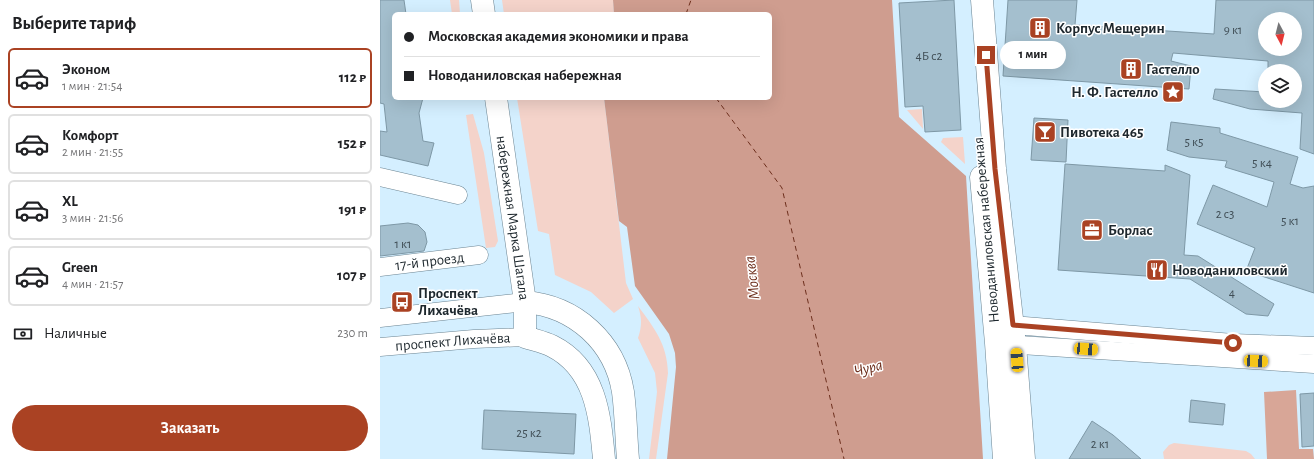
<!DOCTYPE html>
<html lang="ru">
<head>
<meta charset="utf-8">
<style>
	body { margin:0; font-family:"Alegreya Sans",sans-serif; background:#f6f6f6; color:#202124; height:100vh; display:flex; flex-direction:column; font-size:15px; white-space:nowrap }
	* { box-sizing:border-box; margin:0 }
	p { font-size:13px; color:#757577 }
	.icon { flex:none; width:22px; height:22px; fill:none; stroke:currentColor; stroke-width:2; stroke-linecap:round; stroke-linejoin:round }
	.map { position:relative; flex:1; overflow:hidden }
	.details { display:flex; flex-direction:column; background:#fff; width:380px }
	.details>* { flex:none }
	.hud { position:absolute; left:12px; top:12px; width:380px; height:88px; border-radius:6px; box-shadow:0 4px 16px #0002; display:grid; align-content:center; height:88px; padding:0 12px; background:#fff }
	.needle { width:26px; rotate:173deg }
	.buttons { position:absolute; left:878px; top:12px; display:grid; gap:8px }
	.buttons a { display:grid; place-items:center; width:44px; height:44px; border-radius:50%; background:#fff; box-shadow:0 4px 16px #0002; font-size:20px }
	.end { position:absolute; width:18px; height:18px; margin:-9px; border:5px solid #aa4223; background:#fff; box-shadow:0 0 0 2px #fff }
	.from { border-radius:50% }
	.bubble { position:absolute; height:28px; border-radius:14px; background:#fff; box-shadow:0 4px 16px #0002; font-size:13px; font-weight:700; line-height:28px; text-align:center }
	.car { position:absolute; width:12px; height:24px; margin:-12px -6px; border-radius:5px; box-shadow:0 0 3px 1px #0007; background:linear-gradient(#f5c518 24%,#345 0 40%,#f5c518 0 76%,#345 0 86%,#f5c518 0) }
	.hud b { display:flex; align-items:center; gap:14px; height:38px; font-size:15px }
	.hud b+b { border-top:1px solid #e0e0e0 }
	.hud i { width:10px; height:10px; background:#202124 }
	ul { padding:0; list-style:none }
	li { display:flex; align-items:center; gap:12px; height:60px; margin:0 8px 6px; padding:0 4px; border:2px solid #e0e0e0; border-radius:6px }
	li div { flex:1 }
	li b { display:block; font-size:15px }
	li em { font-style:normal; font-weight:700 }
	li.current { border-color:#aa4223 }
	li>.icon { width:36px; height:36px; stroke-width:1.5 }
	h2 { padding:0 12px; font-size:18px; line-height:48px }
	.pay { display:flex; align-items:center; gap:10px; height:44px; padding:0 12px; font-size:15px }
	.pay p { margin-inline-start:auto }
	.cta { display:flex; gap:8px; margin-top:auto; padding:8px 12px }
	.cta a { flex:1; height:46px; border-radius:24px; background:#aa4223; color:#fff; font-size:16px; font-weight:700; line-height:46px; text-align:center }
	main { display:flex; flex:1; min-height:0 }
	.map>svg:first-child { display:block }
	.green { fill:#f4d3ca }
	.forest { fill:#d8a697 }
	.water { fill:#cf9d8f }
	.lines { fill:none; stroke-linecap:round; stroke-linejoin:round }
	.ferry { stroke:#6d2e1c; stroke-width:1; stroke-dasharray:5 4; stroke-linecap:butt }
	.building { fill:#a4bfce; stroke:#7e98a6; fill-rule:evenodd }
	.minor-casing { stroke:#6b8492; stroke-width:19 }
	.major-casing { stroke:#6b8492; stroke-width:23 }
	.minor { stroke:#fff; stroke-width:18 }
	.major { stroke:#fff; stroke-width:22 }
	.route { stroke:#aa4223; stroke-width:5 }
	.labels { text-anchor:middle; stroke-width:3; stroke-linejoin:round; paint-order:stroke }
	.number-label { font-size:13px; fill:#404e56 }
	.poi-label { font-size:15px; font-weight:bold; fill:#1e282e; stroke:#fff; text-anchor:start }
	.street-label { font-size:15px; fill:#1e282e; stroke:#fff }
	.water-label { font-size:16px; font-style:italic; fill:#6d2e1c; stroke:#fff }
</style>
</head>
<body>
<main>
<section class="details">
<h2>Выберите тариф</h2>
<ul>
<li class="current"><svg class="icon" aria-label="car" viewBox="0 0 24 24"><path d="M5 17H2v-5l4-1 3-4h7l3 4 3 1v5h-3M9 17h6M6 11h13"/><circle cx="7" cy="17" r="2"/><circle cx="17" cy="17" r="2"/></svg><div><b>Эконом</b><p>1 мин · 21:54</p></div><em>112 ₽</em></li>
<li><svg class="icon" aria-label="car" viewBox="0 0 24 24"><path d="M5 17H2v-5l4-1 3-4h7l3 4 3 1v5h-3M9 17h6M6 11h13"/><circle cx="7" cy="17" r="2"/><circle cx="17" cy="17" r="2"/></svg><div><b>Комфорт</b><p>2 мин · 21:55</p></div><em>152 ₽</em></li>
<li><svg class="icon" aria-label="car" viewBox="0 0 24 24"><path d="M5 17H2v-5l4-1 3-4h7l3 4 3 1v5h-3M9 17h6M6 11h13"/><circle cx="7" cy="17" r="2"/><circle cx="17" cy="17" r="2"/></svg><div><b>XL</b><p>3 мин · 21:56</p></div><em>191 ₽</em></li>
<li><svg class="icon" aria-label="car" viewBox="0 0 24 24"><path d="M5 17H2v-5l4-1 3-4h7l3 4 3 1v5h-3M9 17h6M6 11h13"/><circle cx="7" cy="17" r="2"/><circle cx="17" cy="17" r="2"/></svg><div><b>Green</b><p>4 мин · 21:57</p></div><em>107 ₽</em></li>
</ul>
<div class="pay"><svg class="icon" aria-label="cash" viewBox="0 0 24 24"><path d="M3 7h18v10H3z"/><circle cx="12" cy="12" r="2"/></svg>Наличные<p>230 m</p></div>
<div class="cta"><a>Заказать</a></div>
</section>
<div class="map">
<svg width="934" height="459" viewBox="0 0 934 459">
	<rect width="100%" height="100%" fill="#d4efff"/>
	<path class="green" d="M70,0H79L80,14H72Z
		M122,0H233L234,14H124Z
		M137,98H224L246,283L253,299L234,313L211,292L175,275L169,234L158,231Z
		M542,109L543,129L527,110Z
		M93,114L104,153L118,241L115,247L106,248L86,115Z
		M583,137L585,164L561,142L563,138Z
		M258,306C275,329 287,344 288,373L276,459H269L277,392L275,373L258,338C262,326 262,318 258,306Z
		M794,443L866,451L871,454L875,459H784L783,452L789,445Z"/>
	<path class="forest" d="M916,390L919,449H933L934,459H887L884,392Z"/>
	<path class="water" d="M233,0H512L519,117L586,176L603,459H287L296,367L295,353L289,334L255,286L247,227L239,221L224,98H390V14H234Z"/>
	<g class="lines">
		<path class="ferry" d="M306,14L311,0
			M336,98L402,188L464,459"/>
	</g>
	<path class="building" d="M0,0H24L26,14H14V98H43L39,113L43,141L54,143L48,166L0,155V131L7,132L4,104L0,103Z
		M574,0L581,130L545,132L543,106L525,107L519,3Z
		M628,0H697L695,25L834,34L836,0H934V154L920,149L922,113L870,109L833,99L835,89L885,92V101H915V71H888V61L793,53L791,61L811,66L809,89L623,76ZM885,19H915V49H885Z
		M654,118L688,120L686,162L651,160Z
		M791,122L840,128V133L918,157L910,184L923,188L934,186V293L866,271L875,248L817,224L833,185L887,207L894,182L845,167L847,161L809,157L787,150Z
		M685,164L785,171V165L810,175L804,255L818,256L894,304L888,316L866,314L810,279L678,270Z
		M28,223L38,225L45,232L47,242L44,251L0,256V226Z
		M934,393V446L922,447L920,394Z
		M811,400L845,404L843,425L809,422Z
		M104,410L196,414L194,454L102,449Z
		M712,421L733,435L761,459H689Z"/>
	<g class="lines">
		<g class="minor-casing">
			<g id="minor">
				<path d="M0,177L78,195"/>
				<path id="s1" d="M0,267L99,255"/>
				<path d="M0,318L145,302"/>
				<path d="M620,324L853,343L934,346"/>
				<path d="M623,344L934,364"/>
				<path id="s2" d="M0,347L94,339L145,337"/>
			</g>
		</g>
		<g class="major-casing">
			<g id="major">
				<path d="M102,0L104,14"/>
				<path d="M602,0L615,169L635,345L644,459"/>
				<path id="s3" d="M116,98L145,302V337C154,340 164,342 172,346C216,368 220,416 224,459"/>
				<path d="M601,177L616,343L624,459"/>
				<path d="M145,302C195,306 235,342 243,392C246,414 246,437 248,459"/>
			</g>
		</g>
		<use href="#minor" class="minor"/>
		<use href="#major" class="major"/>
	</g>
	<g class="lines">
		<path class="route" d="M606,55L615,169L633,325L853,343"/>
	</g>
	<defs>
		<g id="building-square" transform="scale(1.15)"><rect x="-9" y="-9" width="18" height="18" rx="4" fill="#aa4223" stroke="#fff"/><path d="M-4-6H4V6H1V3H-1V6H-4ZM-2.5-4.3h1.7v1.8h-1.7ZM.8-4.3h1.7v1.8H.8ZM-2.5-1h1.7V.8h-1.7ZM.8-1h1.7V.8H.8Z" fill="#fff"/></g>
		<g id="sight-square" transform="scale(1.15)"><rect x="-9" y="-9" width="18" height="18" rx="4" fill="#aa4223" stroke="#fff"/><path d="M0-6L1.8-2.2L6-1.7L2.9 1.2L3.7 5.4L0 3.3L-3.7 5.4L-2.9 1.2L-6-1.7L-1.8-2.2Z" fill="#fff"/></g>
		<g id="bar-square" transform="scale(1.15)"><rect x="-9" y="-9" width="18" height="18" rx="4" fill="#aa4223" stroke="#fff"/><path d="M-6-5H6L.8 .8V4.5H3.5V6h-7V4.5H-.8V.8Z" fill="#fff"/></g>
		<g id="office-square" transform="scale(1.15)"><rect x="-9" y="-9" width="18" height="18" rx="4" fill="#aa4223" stroke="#fff"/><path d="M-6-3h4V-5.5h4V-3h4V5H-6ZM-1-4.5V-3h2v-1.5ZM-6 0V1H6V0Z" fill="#fff"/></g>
		<g id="restaurant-square" transform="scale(1.15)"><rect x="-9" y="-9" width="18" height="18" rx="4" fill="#aa4223" stroke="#fff"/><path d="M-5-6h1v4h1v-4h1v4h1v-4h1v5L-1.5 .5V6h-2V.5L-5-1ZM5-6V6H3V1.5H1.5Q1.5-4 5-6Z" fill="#fff"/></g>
		<g id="bus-square" transform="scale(1.15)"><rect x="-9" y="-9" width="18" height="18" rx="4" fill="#aa4223" stroke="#fff"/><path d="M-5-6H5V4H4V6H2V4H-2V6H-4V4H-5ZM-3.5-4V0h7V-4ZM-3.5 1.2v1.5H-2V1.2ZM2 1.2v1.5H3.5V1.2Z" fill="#fff"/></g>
	</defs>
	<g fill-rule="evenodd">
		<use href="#building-square" x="660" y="28"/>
		<use href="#building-square" x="751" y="69"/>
		<use href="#sight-square" x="793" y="92"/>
		<use href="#bar-square" x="665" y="132"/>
		<use href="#office-square" x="712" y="230"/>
		<use href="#restaurant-square" x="777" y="270"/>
		<use href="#bus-square" x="22" y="302"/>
	</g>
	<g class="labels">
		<g class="number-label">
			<text x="853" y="34">9 к1</text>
			<text x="549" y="60">4Б с2</text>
			<text x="814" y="146">5 к5</text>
			<text x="882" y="167">5 к4</text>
			<text x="845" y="218">2 с3</text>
			<text x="910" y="225">5 к1</text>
			<text x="23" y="248">1 к1</text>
			<text x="852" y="297">4</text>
			<text x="149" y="437">25 к2</text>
			<text x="720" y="448">2 к1</text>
		</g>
		<g class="poi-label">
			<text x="676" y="33">Корпус Мещерин</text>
			<text x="766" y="74">Гастелло</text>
			<text x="778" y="97" text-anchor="end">Н. Ф. Гастелло</text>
			<text x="680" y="137">Пивотека 465</text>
			<text x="728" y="235">Борлас</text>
			<text x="792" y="275">Новоданиловский</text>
			<text x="38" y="298">Проспект<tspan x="38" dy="17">Лихачёва</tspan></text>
		</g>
		<g class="street-label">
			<text dy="5" stroke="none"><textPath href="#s3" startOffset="121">набережная Марка Шагала</textPath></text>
			<text transform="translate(606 230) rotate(-95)" y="5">Новоданиловская набережная</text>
			<text dy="5" stroke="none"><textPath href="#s1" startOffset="50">17-й проезд</textPath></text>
			<text dy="5" stroke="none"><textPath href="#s2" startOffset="73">проспект Лихачёва</textPath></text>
		</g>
		<g class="water-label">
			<text transform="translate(371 278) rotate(-97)" y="6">Москва</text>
			<text transform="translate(488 367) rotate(-14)" y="6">Чура</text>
		</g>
	</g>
</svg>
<div class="buttons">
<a><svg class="needle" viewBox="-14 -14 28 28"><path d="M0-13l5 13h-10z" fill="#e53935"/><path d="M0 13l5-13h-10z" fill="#757577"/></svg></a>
<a><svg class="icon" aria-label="layers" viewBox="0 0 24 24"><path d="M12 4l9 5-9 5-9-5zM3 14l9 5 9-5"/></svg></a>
</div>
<i class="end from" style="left:853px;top:343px"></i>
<i class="end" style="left:606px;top:55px"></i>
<div class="bubble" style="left:620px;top:41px;width:66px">1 мин</div>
<i class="car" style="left:706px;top:349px;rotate:94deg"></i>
<i class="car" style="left:637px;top:360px;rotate:356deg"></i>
<i class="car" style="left:876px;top:361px;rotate:93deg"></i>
<div class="hud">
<b><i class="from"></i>Московская академия экономики и права</b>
<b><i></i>Новоданиловская набережная</b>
</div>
</div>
</main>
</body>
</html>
